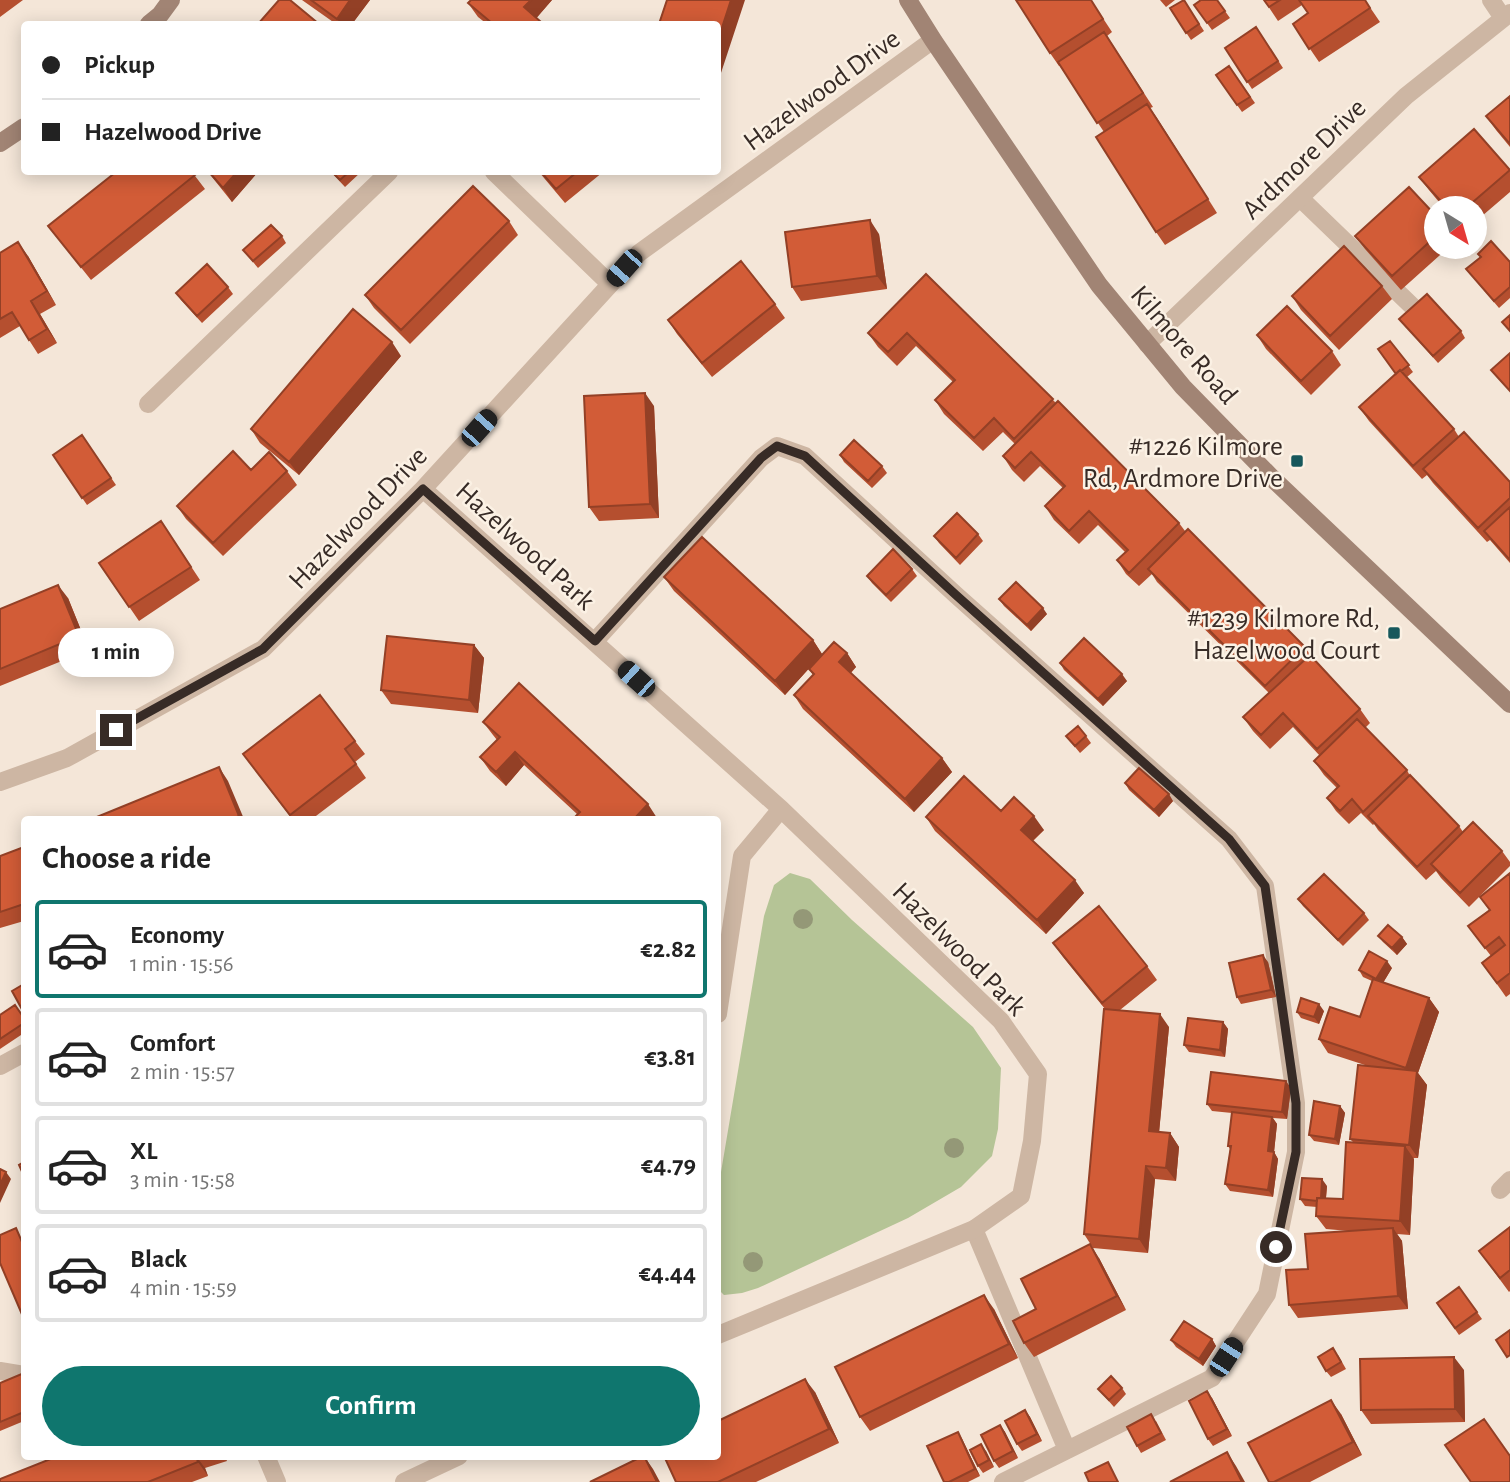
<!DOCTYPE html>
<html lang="en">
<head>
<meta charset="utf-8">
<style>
	body { margin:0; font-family:"Alegreya Sans",sans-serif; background:#f6f6f6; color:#222; height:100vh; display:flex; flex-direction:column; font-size:26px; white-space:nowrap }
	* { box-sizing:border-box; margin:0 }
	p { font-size:23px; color:#767676 }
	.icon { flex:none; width:38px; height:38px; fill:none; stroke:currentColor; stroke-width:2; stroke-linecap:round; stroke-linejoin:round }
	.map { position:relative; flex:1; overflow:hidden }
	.details { position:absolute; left:21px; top:816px; width:700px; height:644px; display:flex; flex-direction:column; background:#fff; border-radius:7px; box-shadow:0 4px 18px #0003 }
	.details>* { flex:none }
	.guide { position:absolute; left:21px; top:21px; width:700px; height:154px; border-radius:7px; box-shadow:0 4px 18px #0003; display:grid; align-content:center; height:154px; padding:0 21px; background:#fff }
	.needle { width:46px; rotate:143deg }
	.buttons { position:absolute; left:1424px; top:196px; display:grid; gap:14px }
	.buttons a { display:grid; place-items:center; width:63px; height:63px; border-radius:50%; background:#fff; box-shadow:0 4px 18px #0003; font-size:35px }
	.end { position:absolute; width:32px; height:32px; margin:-16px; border:9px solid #372b26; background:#fff; box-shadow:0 0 0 4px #fff }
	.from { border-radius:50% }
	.bubble { position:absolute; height:49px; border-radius:24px; background:#fff; box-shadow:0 4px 18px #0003; font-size:23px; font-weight:600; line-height:49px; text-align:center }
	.car { position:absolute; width:21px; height:42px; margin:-21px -10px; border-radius:9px; box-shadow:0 0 5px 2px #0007; background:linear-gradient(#222 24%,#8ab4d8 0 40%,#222 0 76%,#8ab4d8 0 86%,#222 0) }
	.guide b { display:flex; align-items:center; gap:24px; height:66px; font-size:26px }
	.guide b+b { border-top:2px solid #e0e0e0 }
	.guide i { width:18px; height:18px; background:#222 }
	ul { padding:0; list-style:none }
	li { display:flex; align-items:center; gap:21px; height:98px; margin:0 14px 10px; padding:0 7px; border:4px solid #e0e0e0; border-radius:7px }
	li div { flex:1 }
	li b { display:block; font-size:26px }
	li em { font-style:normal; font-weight:600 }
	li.selected { border-color:#0f766e }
	li>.icon { width:63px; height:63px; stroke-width:1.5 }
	h2 { padding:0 21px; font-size:32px; line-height:84px }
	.action { display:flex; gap:14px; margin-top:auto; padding:14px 21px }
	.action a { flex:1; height:80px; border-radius:42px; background:#0f766e; color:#fff; font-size:28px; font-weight:600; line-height:80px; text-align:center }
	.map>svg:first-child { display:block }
	.green { fill:#b5c496 }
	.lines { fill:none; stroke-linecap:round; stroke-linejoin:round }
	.lane { stroke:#cdb6a3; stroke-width:18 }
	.street { stroke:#cdb6a3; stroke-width:18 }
	.secondary { stroke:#a18474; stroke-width:18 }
	.tree { fill:#949877 }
	.wall { fill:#b54f2f }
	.shaded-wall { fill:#934026 }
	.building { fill:#d25c37; stroke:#934026; stroke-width:2 }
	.route { stroke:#372b26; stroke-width:9 }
	.poi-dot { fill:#17585c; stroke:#fbf1e4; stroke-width:2.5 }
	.labels { text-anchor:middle; stroke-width:5; stroke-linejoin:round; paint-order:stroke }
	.street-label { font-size:28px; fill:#372b26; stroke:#fbf1e4 }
	.poi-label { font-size:28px; fill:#372b26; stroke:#fbf1e4; text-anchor:end }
</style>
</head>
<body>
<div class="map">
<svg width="1510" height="1482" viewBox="0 0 1510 1482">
	<rect width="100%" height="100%" fill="#f4e6d8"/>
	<path class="green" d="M790,873L810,879L852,920L973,1027L1001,1068L998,1129L992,1156L961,1187L908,1218L758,1288L742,1293L724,1295L718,1289V1190L764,916L774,885Z"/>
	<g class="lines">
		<path class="lane" d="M494,172L610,284
			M1300,198L1414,308
			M148,404L389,172
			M595,641L761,458L777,446L805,456L956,595L1229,839L1265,886L1296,1103V1152L1267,1294L1212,1378L1003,1482
			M0,1066L24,1053
			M974,1229L1067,1450
			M0,1371L24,1375"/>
		<path class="street" d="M1491,0L1503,18
			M1147,344L1406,96L1510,13
			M423,489L781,809L1001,1021L1038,1074L1032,1141L1021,1196L974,1229L718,1335
			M0,782L67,758L263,649L423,489L639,253L933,40
			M718,1014L742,856L781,809
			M1500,1190L1510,1180
			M266,1456L277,1482
			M404,1482L459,1456"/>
		<path class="secondary" d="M908,0L933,40L1099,285L1183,387L1272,478L1510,704
			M149,24L160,15L171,0
			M0,143L24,127"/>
	</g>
	<g class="tree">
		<circle cx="803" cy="919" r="10"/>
		<circle cx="954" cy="1148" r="10"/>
		<circle cx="753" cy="1262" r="10"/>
	</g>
	<path class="wall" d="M0,0H23L0,17Z
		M302,0H370L352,24H336Z
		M471,0H552L536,18L543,24H487L478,17L468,3Z
		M1016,0H1091L1112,32L1107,36L1153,107L1150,108L1217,213L1165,245L1156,232L1104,132L1060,66H1059L1050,53Z
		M1160,0H1175L1166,7Z
		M1184,0L1204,31L1191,40L1170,8Z
		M1217,0L1230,18L1212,30L1194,5Z
		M1264,0H1365L1380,22L1319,62L1293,24L1308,13L1302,5L1278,21Z
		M1256,27L1283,68L1252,89L1225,48Z
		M1229,66L1255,103L1242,112L1216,75Z
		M1510,96V147L1496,130L1486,116Z
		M1510,170V192L1475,222V208H1444L1429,190L1419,177Z
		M192,172L205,189L91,280L48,226Z
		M208,172H258L232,202Z
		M331,172H361L345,187Z
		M539,172H603L565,203Z
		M1437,217V247H1449L1401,290L1365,249L1355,236Z
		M509,221L518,235L410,344L374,308L365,295Z
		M879,234L887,289L801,301L792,287Z
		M282,236L286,243L258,268L243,250Z
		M0,253L28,256L56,305L40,314L57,343L38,354L20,326L0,338Z
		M1480,257L1510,262V298L1499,308L1466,269Z
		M926,274L1056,403L1179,523L1185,531L1305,647L1312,657L1360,709L1370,723L1365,728L1407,770L1410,776L1459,826L1463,832L1502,851L1510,862V866L1469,907L1441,878L1436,871L1426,880L1378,830L1374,824L1373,825L1361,813L1349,824L1336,811L1327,798L1337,788L1324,775L1314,761L1320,756L1293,727L1270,749L1253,731L1243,717L1269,693L1157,582L1152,574L1139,586L1126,574L1117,560L1125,552L1098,525L1079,544L1054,520L1045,506L1063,488L1040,466L1024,482L1012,470L1003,456L1015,444L1003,432L983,451L944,414L935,400L953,382L916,346L897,366L878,347L868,333Z
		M1382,286L1392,299L1339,350L1301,310L1292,296Z
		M228,287L233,294L202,323L181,300L176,293Z
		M775,304L785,318L712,377L677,334L668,320Z
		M1399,319L1461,331L1465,338L1438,363Z
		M1257,335L1332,351L1341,365L1311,395L1266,349Z
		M1390,341L1413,372L1407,377L1454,429L1459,437L1510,482V563L1490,540L1487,542L1433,483L1427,475L1422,479L1369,421L1359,407L1396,374Z
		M401,356L299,475L260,443L251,429Z
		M654,406L659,518L599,521L589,507Z
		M82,435L116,485L87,505L53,455Z
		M840,455L882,466L887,473L872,488L844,462Z
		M287,471L297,485L223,556L186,519L177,506Z
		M161,521L200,580L139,621L99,563Z
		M978,534L983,541L960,565L939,543L934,536Z
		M912,569L917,576L891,602L872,583L867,576Z
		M664,577L813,640L822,654L785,695L674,591Z
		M68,598L89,650L0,686V609Z
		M999,599L1047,614L1031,631L1004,606Z
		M474,645L484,658L478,713L391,704L381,690Z
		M847,653L856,667L851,673L942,758L952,772L914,812L803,709L794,695L813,675L809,669Z
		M1060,663L1127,681L1103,706L1064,670Z
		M483,722L657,818L656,819H573L577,814L524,765L506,786L490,771L480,757L497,740L493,735Z
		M1066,736H1086L1091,743L1080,753Z
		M355,741L365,754L355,762L366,778L312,819H292L243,754Z
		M1125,783L1173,801L1159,817L1129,790Z
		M1001,811L1044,830L1033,841L1084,893L1046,934L935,831L926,817Z
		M24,847V921L0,928V856Z
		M1510,873V994L1506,997L1482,963L1491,956L1468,926L1489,910L1480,897Z
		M1298,899L1364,913L1369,920L1343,946L1303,906Z
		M1378,936L1402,937L1407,944L1397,955L1383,942Z
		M1053,943L1147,966L1157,980L1120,1010L1169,1027L1159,1132L1170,1133L1179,1147L1176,1181L1155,1179L1148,1253L1093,1248L1084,1234L1105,1009L1063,957Z
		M1268,962L1276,997L1241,1004L1237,997Z
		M1392,968L1383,983L1429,998L1439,1012L1418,1073L1427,1085L1418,1158H1413L1414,1159L1410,1235L1397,1234L1402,1241L1408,1309L1298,1318L1289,1305L1308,1269L1349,1231L1326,1229L1316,1216L1317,1207L1305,1206L1300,1199L1327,1186L1326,1198L1343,1199L1353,1142L1350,1139L1368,1066L1328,1053L1319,1039L1360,1017L1372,981L1363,977L1359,970Z
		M1324,1011L1319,1024L1301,1018L1297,1012Z
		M0,1015L24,1018V1033L0,1049Z
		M1223,1022L1228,1029L1225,1057L1189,1052L1184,1045Z
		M1291,1088L1287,1119L1273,1118L1277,1124L1274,1152L1278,1159L1273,1197L1230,1191L1225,1184L1230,1149L1228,1146L1232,1113L1212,1111L1207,1104Z
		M1340,1106L1345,1113L1339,1145L1314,1141L1309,1135Z
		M1510,1227V1291L1509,1292L1479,1251Z
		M1099,1258L1126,1310L1034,1357L1024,1343L1036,1309Z
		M1459,1287L1482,1319L1459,1335L1437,1303Z
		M994,1309L1018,1358L870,1431L860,1417Z
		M1212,1339L1216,1346L1203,1366L1176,1347L1171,1340Z
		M1338,1355L1346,1369L1331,1377L1326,1371Z
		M1464,1370L1465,1422L1371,1424L1361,1410Z
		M24,1373V1421L0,1431V1383Z
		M1122,1388L1126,1394L1114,1407L1098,1389Z
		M815,1392L839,1443L756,1482H676Z
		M1212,1398L1232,1436L1213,1446L1208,1439Z
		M1025,1410L1030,1417L1042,1441L1022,1451L1017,1444Z
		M1341,1414L1362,1455L1310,1482H1269Z
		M1156,1421L1166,1440L1141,1453L1137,1446Z
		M1000,1425L1005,1432L1018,1458L999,1468L994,1461Z
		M958,1432L962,1439L980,1476L968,1482H944Z
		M986,1451L994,1467L983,1473L978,1466Z
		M58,1456H225L227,1461L205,1468L208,1476L192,1482H0Z"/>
	<path class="shaded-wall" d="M350,0H370L352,24H341L337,19Z
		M531,0H552L534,21L524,7Z
		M731,0H745L719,79L718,78V40Z
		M1147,104L1157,118L1217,213L1208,199Z
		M237,172H258L232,202L223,188Z
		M870,220L879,234L887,289L877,276Z
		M18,242L28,256L56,305L47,291Z
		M31,301L40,314L57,343L47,329Z
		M392,342L401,356L299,475L289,462Z
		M645,393L654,406L659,518L650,504Z
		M58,585L68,598L89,650L79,636Z
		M1043,608L1047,614L1031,631L1027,625Z
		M813,640L822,654L785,695L775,681Z
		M474,645L484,658L478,713L469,700Z
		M847,653L856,667L848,675L839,662Z
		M1122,674L1127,681L1103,706L1098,699Z
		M515,752L524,765L506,786L496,772Z
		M942,758L952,772L914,812L905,799Z
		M219,767L228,781L244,819H240L239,816Z
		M1169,794L1173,801L1159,817L1154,810Z
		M648,804L657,818L656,819H634Z
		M1034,816L1044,830L1030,843L1021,830Z
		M1075,880L1084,893L1046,934L1037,920Z
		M1402,937L1407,944L1397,955L1392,948Z
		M1263,955L1268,962L1276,997L1271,990Z
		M1387,961L1392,968L1381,986L1376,979Z
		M1429,998L1439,1012L1418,1073L1427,1085L1418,1158L1409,1145L1416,1082L1406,1068Z
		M1319,1004L1324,1011L1319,1024L1314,1017Z
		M1160,1014L1169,1027L1158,1144L1149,1131Z
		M1223,1022L1228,1029L1225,1057L1220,1050Z
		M1286,1081L1291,1088L1287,1119L1282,1112Z
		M1340,1106L1345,1113L1339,1145L1335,1139Z
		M1272,1117L1277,1124L1274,1152L1278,1159L1273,1197L1268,1190V1151Z
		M1170,1133L1179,1147L1176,1181L1166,1168Z
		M1405,1146L1414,1159L1410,1235L1400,1221Z
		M1146,1166L1155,1179L1148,1253L1139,1239Z
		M6,1172L11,1179L0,1203V1185Z
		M1322,1179L1327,1186L1325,1208L1320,1201Z
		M1393,1228L1402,1241L1408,1309L1398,1296Z
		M1090,1244L1099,1258L1126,1310L1117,1296Z
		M984,1295L994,1309L1018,1358L1009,1344Z
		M1212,1339L1216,1346L1203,1366L1199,1359Z
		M1454,1357L1464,1370L1465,1422L1455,1409Z
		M805,1379L815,1392L839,1443L829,1429Z
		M1207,1391L1212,1398L1232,1436L1227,1429Z
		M1331,1400L1341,1414L1362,1455L1353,1442Z
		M1025,1410L1030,1417L1042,1441L1037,1434Z
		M1000,1425L1005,1432L1018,1458L1013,1451Z
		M958,1432L962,1439L980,1476L975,1469Z
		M981,1444L986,1451L994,1467L989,1460Z
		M1227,1452L1236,1466L1245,1482H1242Z
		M196,1456L205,1468L208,1476L198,1462Z
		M644,1456L653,1469L660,1482H657Z"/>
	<path class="building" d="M279,0H290L319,24H258Z
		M311,0H350L337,19Z
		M471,0H531L524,7L541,22L539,24H493L468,3Z
		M667,0H731L718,40V24H659Z
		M1016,0H1091L1103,19L1050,53Z
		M1184,0L1199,24L1186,33L1170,8Z
		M1201,0H1217L1225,11L1207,23L1194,5Z
		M1264,0H1280L1269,7Z
		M1299,0H1365L1370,8L1309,49L1293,24L1308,13Z
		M1256,27L1278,61L1247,82L1225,48Z
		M1104,32L1143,93L1097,123L1058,62Z
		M1229,66L1250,97L1237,105L1216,75Z
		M1510,96V144L1486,116Z
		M1147,104L1208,199L1156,232L1096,137Z
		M1474,129L1510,170L1466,208H1447L1419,177Z
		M116,172H192L195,175L81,267L48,226Z
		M209,172H237L223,188Z
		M332,172H349L340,180Z
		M541,172H577L556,189Z
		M473,186L509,221L401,330L365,295Z
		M1409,187L1437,217V235L1392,276L1355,236Z
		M870,220L877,276L792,287L785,232Z
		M271,225L282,236L253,261L243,250Z
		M1491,241L1510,262V287L1494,301L1466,269L1481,257L1478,254Z
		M18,242L47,291L31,301L47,329L29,340L12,312L0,319V253Z
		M1344,246L1382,286L1330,336L1292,296Z
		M741,261L775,304L702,363L668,320Z
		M207,264L228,287L197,316L176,293Z
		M926,274L1053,399L1014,439L994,418L974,438L935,400L955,380L907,333L888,352L868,333Z
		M1427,294L1461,331L1433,356L1399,319Z
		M1287,306L1332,351L1301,381L1257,335Z
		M353,309L392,342L289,462L251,429Z
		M1510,315V331L1502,322Z
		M1390,341L1409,365L1401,371L1400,370L1396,374L1378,349Z
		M1510,353V391L1491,370Z
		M1400,370L1454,429L1413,466L1359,407Z
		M645,393L650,504L589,507L584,396Z
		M1058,401L1179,523L1129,573L1117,560L1128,550L1089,511L1069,531L1045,506L1065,486L1031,452L1015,468L1003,456Z
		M1464,432L1510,482V498L1478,528L1423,469Z
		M82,435L111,478L82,498L53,455Z
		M854,440L882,466L868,481L840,455Z
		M233,451L251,470L269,452L287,471L213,543L177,506Z
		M1510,507V560L1484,531Z
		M957,513L978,534L956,558L934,536Z
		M161,521L191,567L129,607L99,563Z
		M1188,529L1305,647L1265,686L1148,569Z
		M702,537L813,640L775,681L664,577Z
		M893,549L912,569L886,595L867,576Z
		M1016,582L1043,608L1027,625L999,599Z
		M58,585L79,636L0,669V609Z
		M387,636L474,645L469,700L381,690Z
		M1084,638L1122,674L1098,699L1060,663Z
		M834,642L847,653L839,662L942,758L905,799L794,695L814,674L809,669Z
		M1310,655L1360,709L1317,749L1283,713L1261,735L1243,717Z
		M519,683L648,804L634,819H573L580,812L515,752L496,772L480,757L500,737L483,722Z
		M320,695L355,741L345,749L356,764L290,815L243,754Z
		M1357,719L1407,770L1363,812L1352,799L1340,811L1327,798L1339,786L1314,761Z
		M1078,726L1086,736L1075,746L1066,736Z
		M219,767L239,816L233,819H92Z
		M1139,768L1169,794L1154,810L1125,783Z
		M1410,775L1459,826L1417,867L1368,816Z
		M964,776L1001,811L1014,797L1034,816L1021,830L1075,880L1037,920L926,817Z
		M1473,822L1502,851L1460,893L1431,864Z
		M24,847V904L0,912V856Z
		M1510,873V973L1497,983L1482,963L1505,945L1499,937L1485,948L1468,926L1490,910L1480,897Z
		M1324,874L1364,913L1338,940L1298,899Z
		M1099,906L1147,966L1102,1003L1053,943Z
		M1388,925L1402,937L1392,948L1378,936Z
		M1369,951L1387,961L1376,979L1359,970Z
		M1263,955L1271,990L1237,997L1229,963Z
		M1373,979L1429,998L1406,1068L1319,1039L1330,1007L1360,1017Z
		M24,984V1013L12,991Z
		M1301,998L1319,1004L1314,1017L1297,1012Z
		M15,1005L24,1018V1023L0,1039V1015Z
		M1104,1009L1160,1014L1149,1131L1170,1133L1166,1168L1146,1166L1139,1239L1084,1234Z
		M1188,1018L1223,1022L1220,1050L1184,1045Z
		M1358,1065L1417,1071L1409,1145L1350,1139Z
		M1211,1072L1286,1081L1282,1112L1207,1104Z
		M1314,1101L1340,1106L1335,1139L1309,1135Z
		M1232,1112L1272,1117L1268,1151L1274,1152L1268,1190L1225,1184L1231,1146H1228Z
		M1346,1142L1405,1146L1400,1221L1316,1216L1317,1198L1343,1199Z
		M24,1162V1176L19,1165Z
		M0,1169L6,1172L0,1185Z
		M1302,1178L1322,1179L1321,1198H1317V1201L1300,1199Z
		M1510,1227V1270L1500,1278L1479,1251Z
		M16,1228L22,1242L24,1241V1319L0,1263V1235Z
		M1393,1228L1398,1296L1289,1305L1286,1270L1308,1269L1305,1234Z
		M1090,1244L1117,1296L1024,1343L1013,1321L1036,1309L1021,1279Z
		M1459,1287L1477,1312L1455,1328L1437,1303Z
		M984,1295L1009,1344L860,1417L835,1367Z
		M1184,1321L1212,1339L1199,1359L1171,1340Z
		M1510,1330V1355L1507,1357L1496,1340Z
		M1333,1348L1341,1362L1326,1371L1318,1357Z
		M1454,1357L1455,1409L1361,1410L1360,1359Z
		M24,1373V1412L0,1422V1383Z
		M1111,1376L1122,1388L1109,1400L1098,1389Z
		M805,1379L829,1429L718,1482H676L664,1456H718V1421Z
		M1207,1391L1227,1429L1208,1439L1189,1401Z
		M1331,1400L1353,1442L1274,1482H1269L1248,1443Z
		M1025,1410L1037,1434L1017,1444L1005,1421Z
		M1151,1414L1161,1433L1137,1446L1127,1427Z
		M1484,1419L1510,1456V1482H1471L1445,1445Z
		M1000,1425L1013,1451L994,1461L981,1435Z
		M958,1432L975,1469L949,1482H944L927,1446Z
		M981,1444L989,1460L978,1466L970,1450Z
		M1227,1452L1242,1482H1170Z
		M58,1456H196L198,1462L148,1482H0V1479Z
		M643,1456H644L657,1482H590Z
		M1108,1462L1118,1482H1089L1085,1473Z"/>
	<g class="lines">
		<path class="route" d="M116,730L263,649L423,489L595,641L761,458L777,446L805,456L956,595L1229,839L1265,886L1296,1103V1152L1276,1247"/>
	</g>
	<g class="poi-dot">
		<rect x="1290" y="454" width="14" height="14" rx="3.5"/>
		<rect x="1387" y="626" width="14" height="14" rx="3.5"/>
	</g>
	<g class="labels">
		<g class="street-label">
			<text transform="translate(821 89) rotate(-36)" y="10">Hazelwood Drive</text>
			<text transform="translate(1303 158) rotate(-44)" y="10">Ardmore Drive</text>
			<text transform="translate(1185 344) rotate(49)" y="10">Kilmore Road</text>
			<text transform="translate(357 517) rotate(-46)" y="10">Hazelwood Drive</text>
			<text transform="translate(526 545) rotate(42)" y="10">Hazelwood Park</text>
			<text transform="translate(960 948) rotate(45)" y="10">Hazelwood Park</text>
		</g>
		<g class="poi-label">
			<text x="1283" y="455">#1226 Kilmore<tspan x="1283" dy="32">Rd, Ardmore Drive</tspan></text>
			<text x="1380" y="627">#1239 Kilmore Rd,<tspan x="1380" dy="32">Hazelwood Court</tspan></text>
		</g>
	</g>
</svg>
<div class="buttons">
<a><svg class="needle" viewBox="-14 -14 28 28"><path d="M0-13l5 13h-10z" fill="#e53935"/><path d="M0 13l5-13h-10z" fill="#767676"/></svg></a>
</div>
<i class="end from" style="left:1276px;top:1247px"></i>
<i class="end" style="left:116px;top:730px"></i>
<div class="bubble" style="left:58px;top:628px;width:116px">1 min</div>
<i class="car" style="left:624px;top:268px;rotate:222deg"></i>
<i class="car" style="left:479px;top:428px;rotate:42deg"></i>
<i class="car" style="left:636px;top:679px;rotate:312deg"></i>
<i class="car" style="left:1226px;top:1357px;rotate:33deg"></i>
<div class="guide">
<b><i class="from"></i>Pickup</b>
<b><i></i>Hazelwood Drive</b>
</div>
<section class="details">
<h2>Choose a ride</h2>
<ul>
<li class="selected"><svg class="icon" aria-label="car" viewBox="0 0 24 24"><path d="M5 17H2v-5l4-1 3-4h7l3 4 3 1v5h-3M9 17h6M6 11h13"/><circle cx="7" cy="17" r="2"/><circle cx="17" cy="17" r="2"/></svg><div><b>Economy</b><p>1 min · 15:56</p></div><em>€2.82</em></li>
<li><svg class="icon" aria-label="car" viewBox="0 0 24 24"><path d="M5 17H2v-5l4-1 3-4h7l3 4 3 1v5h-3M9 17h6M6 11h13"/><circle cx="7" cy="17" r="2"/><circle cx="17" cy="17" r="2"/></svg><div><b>Comfort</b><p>2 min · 15:57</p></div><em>€3.81</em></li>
<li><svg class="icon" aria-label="car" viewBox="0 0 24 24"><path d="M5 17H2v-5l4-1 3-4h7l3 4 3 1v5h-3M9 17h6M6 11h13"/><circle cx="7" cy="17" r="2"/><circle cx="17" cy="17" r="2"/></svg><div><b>XL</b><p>3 min · 15:58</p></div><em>€4.79</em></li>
<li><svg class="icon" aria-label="car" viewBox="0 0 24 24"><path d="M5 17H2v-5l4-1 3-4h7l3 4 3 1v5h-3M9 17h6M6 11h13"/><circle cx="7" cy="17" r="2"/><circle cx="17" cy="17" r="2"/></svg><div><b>Black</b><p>4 min · 15:59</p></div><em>€4.44</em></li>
</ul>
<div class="action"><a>Confirm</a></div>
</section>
</div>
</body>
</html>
